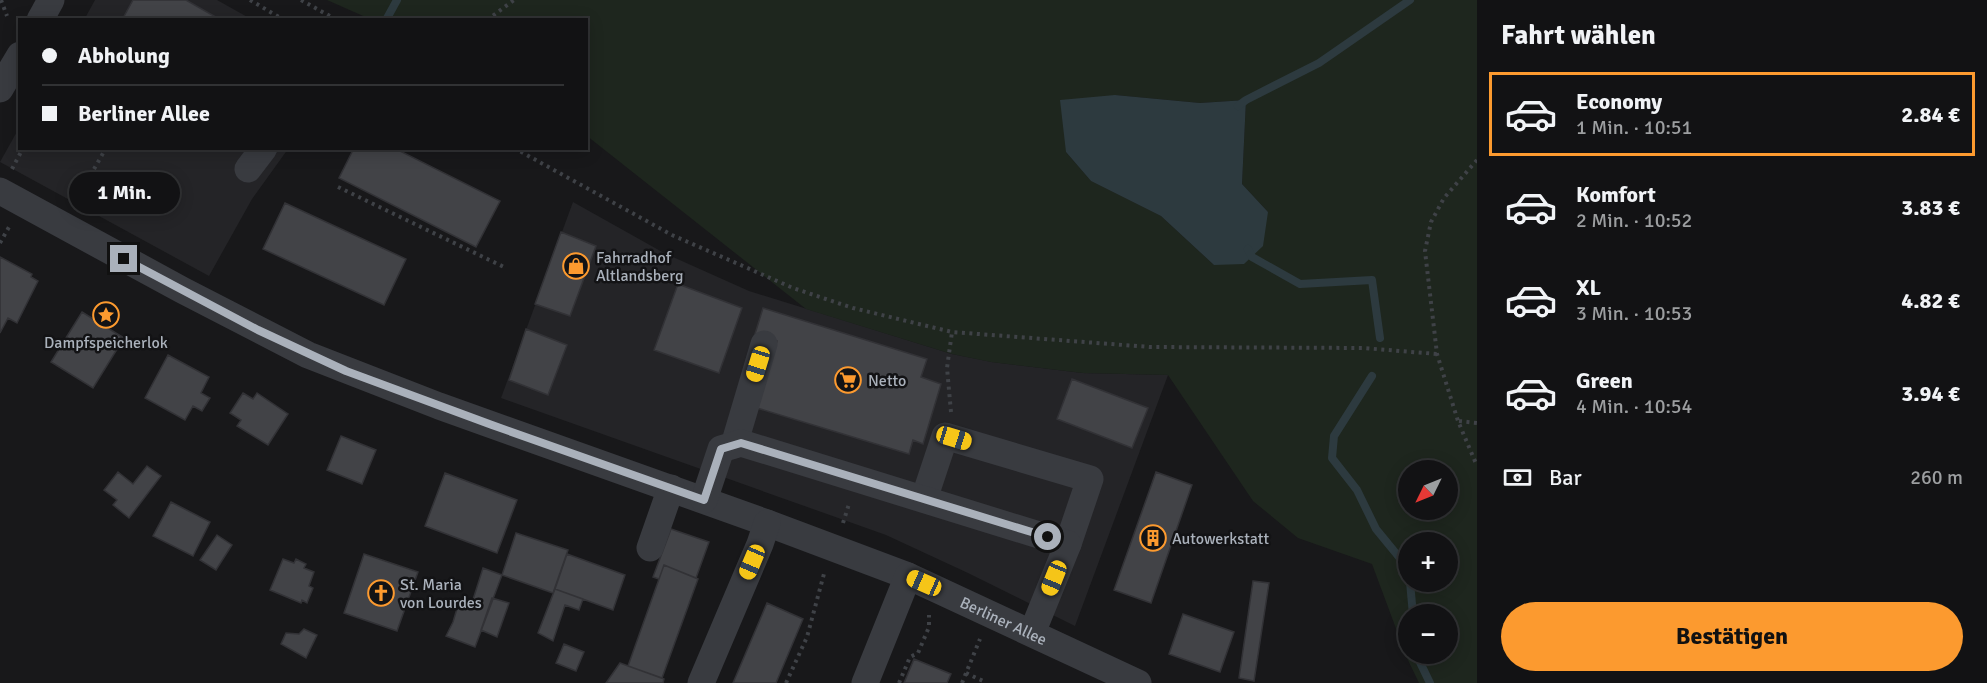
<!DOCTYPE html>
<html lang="de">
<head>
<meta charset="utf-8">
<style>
	body { margin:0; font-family:Signika,sans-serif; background:#1f2022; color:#f1f3f6; height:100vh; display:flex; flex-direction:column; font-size:22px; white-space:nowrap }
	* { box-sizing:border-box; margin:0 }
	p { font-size:20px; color:#9c9ea0 }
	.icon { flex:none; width:33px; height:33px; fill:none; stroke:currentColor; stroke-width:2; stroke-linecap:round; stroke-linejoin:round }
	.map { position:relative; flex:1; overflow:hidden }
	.sheet { display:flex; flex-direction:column; background:#121214; width:510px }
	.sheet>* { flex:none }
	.banner { position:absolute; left:18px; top:18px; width:570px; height:132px; border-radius:0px; box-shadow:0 3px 15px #0003,0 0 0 2px #313234; display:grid; align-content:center; height:132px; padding:0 24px; background:#121214 }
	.needle { width:39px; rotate:227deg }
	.tools { position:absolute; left:1398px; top:460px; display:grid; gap:12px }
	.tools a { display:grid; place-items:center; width:60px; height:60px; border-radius:50%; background:#121214; box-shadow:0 3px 15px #0003,0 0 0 2px #313234; font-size:30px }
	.end { position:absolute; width:27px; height:27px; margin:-14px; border:8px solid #aab1bb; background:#111; box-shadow:0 0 0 3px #111 }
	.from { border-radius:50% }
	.bubble { position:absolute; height:42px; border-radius:21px; background:#121214; box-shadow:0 3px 15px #0003,0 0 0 2px #313234; font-size:20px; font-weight:700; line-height:42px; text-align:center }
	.car { position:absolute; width:18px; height:36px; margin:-18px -9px; border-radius:8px; box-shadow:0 0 4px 2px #0007; background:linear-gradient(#f5c518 24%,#345 0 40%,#f5c518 0 76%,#345 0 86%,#f5c518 0) }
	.banner b { display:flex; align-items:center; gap:21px; height:57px; font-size:22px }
	.banner b+b { border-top:2px solid #313234 }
	.banner i { width:15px; height:15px; background:#f1f3f6 }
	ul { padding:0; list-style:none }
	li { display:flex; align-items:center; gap:18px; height:84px; margin:0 12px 9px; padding:0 12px; border:3px solid transparent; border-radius:0px }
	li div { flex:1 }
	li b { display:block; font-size:22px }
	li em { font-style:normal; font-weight:700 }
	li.active { border-color:#fc9a2f }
	li>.icon { width:54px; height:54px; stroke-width:1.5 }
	h2 { padding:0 24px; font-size:27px; line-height:72px }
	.pay { display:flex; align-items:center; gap:15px; height:66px; padding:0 24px; font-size:22px }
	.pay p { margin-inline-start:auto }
	.primary-button { display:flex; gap:12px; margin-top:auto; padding:12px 24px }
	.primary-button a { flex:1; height:69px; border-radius:36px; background:#fc9a2f; color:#111; font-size:24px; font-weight:700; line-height:69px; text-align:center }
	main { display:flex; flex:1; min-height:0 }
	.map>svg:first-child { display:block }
	.built { fill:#242427 }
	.green { fill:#1e261e; fill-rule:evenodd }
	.water { fill:#2d3a3f }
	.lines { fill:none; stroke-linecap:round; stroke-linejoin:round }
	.stream { stroke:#2d3a3f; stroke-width:8 }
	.building { fill:#424347; stroke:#323236; stroke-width:1.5 }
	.path { stroke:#3f4247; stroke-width:4; stroke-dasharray:3 4.5; stroke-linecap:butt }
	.minor { stroke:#393b40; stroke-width:27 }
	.route { stroke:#aab1bb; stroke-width:8 }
	.labels { text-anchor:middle; stroke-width:5; stroke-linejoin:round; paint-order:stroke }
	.poi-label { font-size:16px; fill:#aab1bb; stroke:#131315; text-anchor:start }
	.street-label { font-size:16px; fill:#aab1bb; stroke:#131315 }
</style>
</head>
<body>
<main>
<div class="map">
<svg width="1477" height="683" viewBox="0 0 1477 683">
	<rect width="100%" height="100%" fill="#18181a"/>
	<path class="built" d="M95,0H217L251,19L84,20Z
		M19,128L20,148L288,149L252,199L209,276L0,162Z
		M573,202L664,253L749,291L952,354L992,362L1083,373L1168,375L1075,626L968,573L886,535L501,398Z"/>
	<path class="green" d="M327,0H1477V683H1419L1407,658L1372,564L1298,538L1253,501L1168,375L1083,373L991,362L952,354L806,309L587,136L586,20L370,19ZM1115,95L1200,103L1246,100L1242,184L1268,212L1214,265L1161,216L1091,181L1066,152ZM1408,471H1448V510H1408ZM1408,543H1448V582H1408ZM1408,615H1448V654H1408Z"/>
	<path class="water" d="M1115,95L1200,103L1246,100L1242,184L1268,212L1263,246L1244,264L1214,265L1161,216L1091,181L1066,152L1060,100Z"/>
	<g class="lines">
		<path class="stream" d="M386,20L397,0
			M1238,106L1246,100L1319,63L1410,0
			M1248,249L1252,257L1300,284L1372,280L1380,338
			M1372,376L1334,436L1332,458L1357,490L1376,529L1408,568
			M1410,582L1413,615
			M1416,654L1430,683"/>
	</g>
	<path class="building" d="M133,0H186L221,20H122Z
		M354,148H394L500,201L476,247L339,178Z
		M285,203L406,259L384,305L263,249Z
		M561,232L596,246L570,316L535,304Z
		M0,257L32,274L31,277L38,281L17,323L8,318L0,333Z
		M678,284L742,308L719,373L654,350Z
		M763,308L927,359L921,377L941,384L923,444L913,440L909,454L757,408L777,341L755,334Z
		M82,312L124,338L93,388L51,362Z
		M526,329L567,345L548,395L509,380Z
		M168,355L209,377L201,393L210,398L202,411L193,406L185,420L145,398Z
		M1072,379L1148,408L1132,448L1057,419Z
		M243,393L253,399L257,393L288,414L268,445L237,426L241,420L230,413Z
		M341,436L376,450L362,484L327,470Z
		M147,466L161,476L129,518L113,505L117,500L104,490L118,472L133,484Z
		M1156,472L1192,485L1151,603L1114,590Z
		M445,473L517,500L497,553L425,526Z
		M171,502L210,522L193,556L153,536Z
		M671,529L709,542L696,578L664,565L659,579L653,577Z
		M516,533L568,550L553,593L502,575Z
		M217,535L232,545L216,570L200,560Z
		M364,554L418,572L397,631L344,613Z
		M567,554L625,575L613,610L555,589Z
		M283,559L294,563L296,559L306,564L304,568L314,572L309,586L313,588L307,603L302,600L301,603L270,590Z
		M664,565L698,579L662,678L628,666Z
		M483,568L502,575L475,647L446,636L453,622L459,602L471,606Z
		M1253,581L1269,583L1254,681L1239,678Z
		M555,589L583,599L579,610L565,605L553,641L538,633Z
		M492,598L509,603L497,637L481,630Z
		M767,603L803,619L776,683H733Z
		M1183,614L1234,632L1220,672L1169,654Z
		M304,629L317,635L306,658L281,644L286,633L299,634Z
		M564,644L584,652L576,671L556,663Z
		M914,659L951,674L947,683H904Z
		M620,663L664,679L663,683H606Z"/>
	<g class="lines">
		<path class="path" d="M1,0L7,16
			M250,0L284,20
			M301,0L337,20
			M487,20L514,0
			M514,148L672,235L793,288L853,308L952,332L1150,347L1363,348L1437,354
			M1477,160L1444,198L1431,222L1425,251L1437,354L1458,421L1477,466
			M12,169L22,150L27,148
			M94,169L106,148
			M338,187L504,267
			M0,243L9,227
			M951,412L947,368L952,332
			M1459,421L1477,423
			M843,523L849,504
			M966,673L983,681
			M786,683L807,637L825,570
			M899,683L910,657L918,653L929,627V615
			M962,683L980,639"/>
		<g class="minor">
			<path d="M40,20L51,0"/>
			<path d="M0,89L20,55"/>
			<path d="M248,169L264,148"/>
			<path id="s1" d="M0,191L182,290L308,355L439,406L767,523L908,576L1138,683"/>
			<path d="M734,445L764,344"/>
			<path d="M924,499L945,436L1090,479L1068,544"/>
			<path d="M704,500L721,449L741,443L1068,544L1032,633"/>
			<path d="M650,548L671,488"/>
			<path d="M701,683L760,544L767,523"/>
			<path d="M865,683L908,576"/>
		</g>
	</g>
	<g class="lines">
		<path class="route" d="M124,259L258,330L346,371L492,425L704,500L721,449L741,443L1048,537"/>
	</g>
	<defs>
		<g id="shop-ring" transform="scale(1.35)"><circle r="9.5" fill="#131315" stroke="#fc9a2f" stroke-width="1.5"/><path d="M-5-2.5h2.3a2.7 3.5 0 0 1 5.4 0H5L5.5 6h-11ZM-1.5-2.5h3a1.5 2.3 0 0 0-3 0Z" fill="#fc9a2f"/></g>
		<g id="sight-ring" transform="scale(1.35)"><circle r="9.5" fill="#131315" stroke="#fc9a2f" stroke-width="1.5"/><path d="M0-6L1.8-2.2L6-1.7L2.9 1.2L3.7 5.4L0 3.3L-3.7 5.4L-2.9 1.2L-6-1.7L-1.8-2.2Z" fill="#fc9a2f"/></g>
		<g id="supermarket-ring" transform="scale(1.35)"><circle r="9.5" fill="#131315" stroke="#fc9a2f" stroke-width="1.5"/><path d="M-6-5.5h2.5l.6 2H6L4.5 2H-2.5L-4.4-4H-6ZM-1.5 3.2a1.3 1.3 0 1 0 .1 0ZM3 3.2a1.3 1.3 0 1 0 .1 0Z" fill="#fc9a2f"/></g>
		<g id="building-ring" transform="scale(1.35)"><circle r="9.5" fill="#131315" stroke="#fc9a2f" stroke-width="1.5"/><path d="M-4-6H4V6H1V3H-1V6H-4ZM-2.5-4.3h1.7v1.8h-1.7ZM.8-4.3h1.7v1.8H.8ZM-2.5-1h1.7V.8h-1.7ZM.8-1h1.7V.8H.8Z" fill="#fc9a2f"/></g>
		<g id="church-ring" transform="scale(1.35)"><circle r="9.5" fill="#131315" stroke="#fc9a2f" stroke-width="1.5"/><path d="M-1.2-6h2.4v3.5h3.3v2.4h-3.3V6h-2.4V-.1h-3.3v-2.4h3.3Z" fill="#fc9a2f"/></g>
	</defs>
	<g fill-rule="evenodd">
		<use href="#shop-ring" x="576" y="266"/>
		<use href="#sight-ring" x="106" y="315"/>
		<use href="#supermarket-ring" x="848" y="380"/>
		<use href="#building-ring" x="1153" y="538"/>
		<use href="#church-ring" x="381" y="593"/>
	</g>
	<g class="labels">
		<g class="poi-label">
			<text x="596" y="263">Fahrradhof<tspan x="596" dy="18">Altlandsberg</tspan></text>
			<text x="106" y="348" text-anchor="middle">Dampfspeicherlok</text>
			<text x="868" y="386">Netto</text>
			<text x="1172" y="544">Autowerkstatt</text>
			<text x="400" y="590">St. Maria<tspan x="400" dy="18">von Lourdes</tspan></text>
		</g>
		<g class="street-label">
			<text dy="6" stroke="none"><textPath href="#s1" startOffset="1094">Berliner Allee</textPath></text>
		</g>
	</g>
</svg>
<div class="tools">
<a><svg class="needle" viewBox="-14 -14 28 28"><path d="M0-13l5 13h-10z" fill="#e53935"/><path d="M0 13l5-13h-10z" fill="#9c9ea0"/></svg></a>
<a>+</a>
<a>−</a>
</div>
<i class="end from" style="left:1048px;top:537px"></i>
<i class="end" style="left:124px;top:259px"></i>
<div class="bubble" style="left:69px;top:172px;width:111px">1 Min.</div>
<i class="car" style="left:758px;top:364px;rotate:197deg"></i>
<i class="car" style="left:954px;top:438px;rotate:107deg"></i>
<i class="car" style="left:752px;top:562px;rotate:203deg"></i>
<i class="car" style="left:1054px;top:578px;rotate:202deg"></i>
<i class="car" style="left:924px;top:583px;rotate:294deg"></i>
<div class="banner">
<b><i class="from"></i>Abholung</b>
<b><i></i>Berliner Allee</b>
</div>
</div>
<section class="sheet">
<h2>Fahrt wählen</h2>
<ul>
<li class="active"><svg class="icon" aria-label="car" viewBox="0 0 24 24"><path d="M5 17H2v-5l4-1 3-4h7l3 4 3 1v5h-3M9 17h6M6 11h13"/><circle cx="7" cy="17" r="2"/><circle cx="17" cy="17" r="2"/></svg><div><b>Economy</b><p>1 Min. · 10:51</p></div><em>2.84 €</em></li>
<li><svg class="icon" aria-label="car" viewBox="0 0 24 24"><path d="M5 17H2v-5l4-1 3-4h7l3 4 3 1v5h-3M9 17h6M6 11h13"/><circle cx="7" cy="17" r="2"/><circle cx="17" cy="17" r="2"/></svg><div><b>Komfort</b><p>2 Min. · 10:52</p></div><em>3.83 €</em></li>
<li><svg class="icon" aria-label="car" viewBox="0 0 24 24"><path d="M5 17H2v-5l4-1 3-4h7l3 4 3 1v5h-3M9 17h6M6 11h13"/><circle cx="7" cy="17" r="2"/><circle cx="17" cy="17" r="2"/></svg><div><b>XL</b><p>3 Min. · 10:53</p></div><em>4.82 €</em></li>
<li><svg class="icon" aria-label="car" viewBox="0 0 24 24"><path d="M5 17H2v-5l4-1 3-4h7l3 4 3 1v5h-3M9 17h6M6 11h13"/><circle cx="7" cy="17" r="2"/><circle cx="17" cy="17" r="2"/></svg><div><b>Green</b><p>4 Min. · 10:54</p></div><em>3.94 €</em></li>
</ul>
<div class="pay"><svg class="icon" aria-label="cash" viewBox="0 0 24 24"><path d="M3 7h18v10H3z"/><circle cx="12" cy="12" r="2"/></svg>Bar<p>260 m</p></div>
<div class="primary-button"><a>Bestätigen</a></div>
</section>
</main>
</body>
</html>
